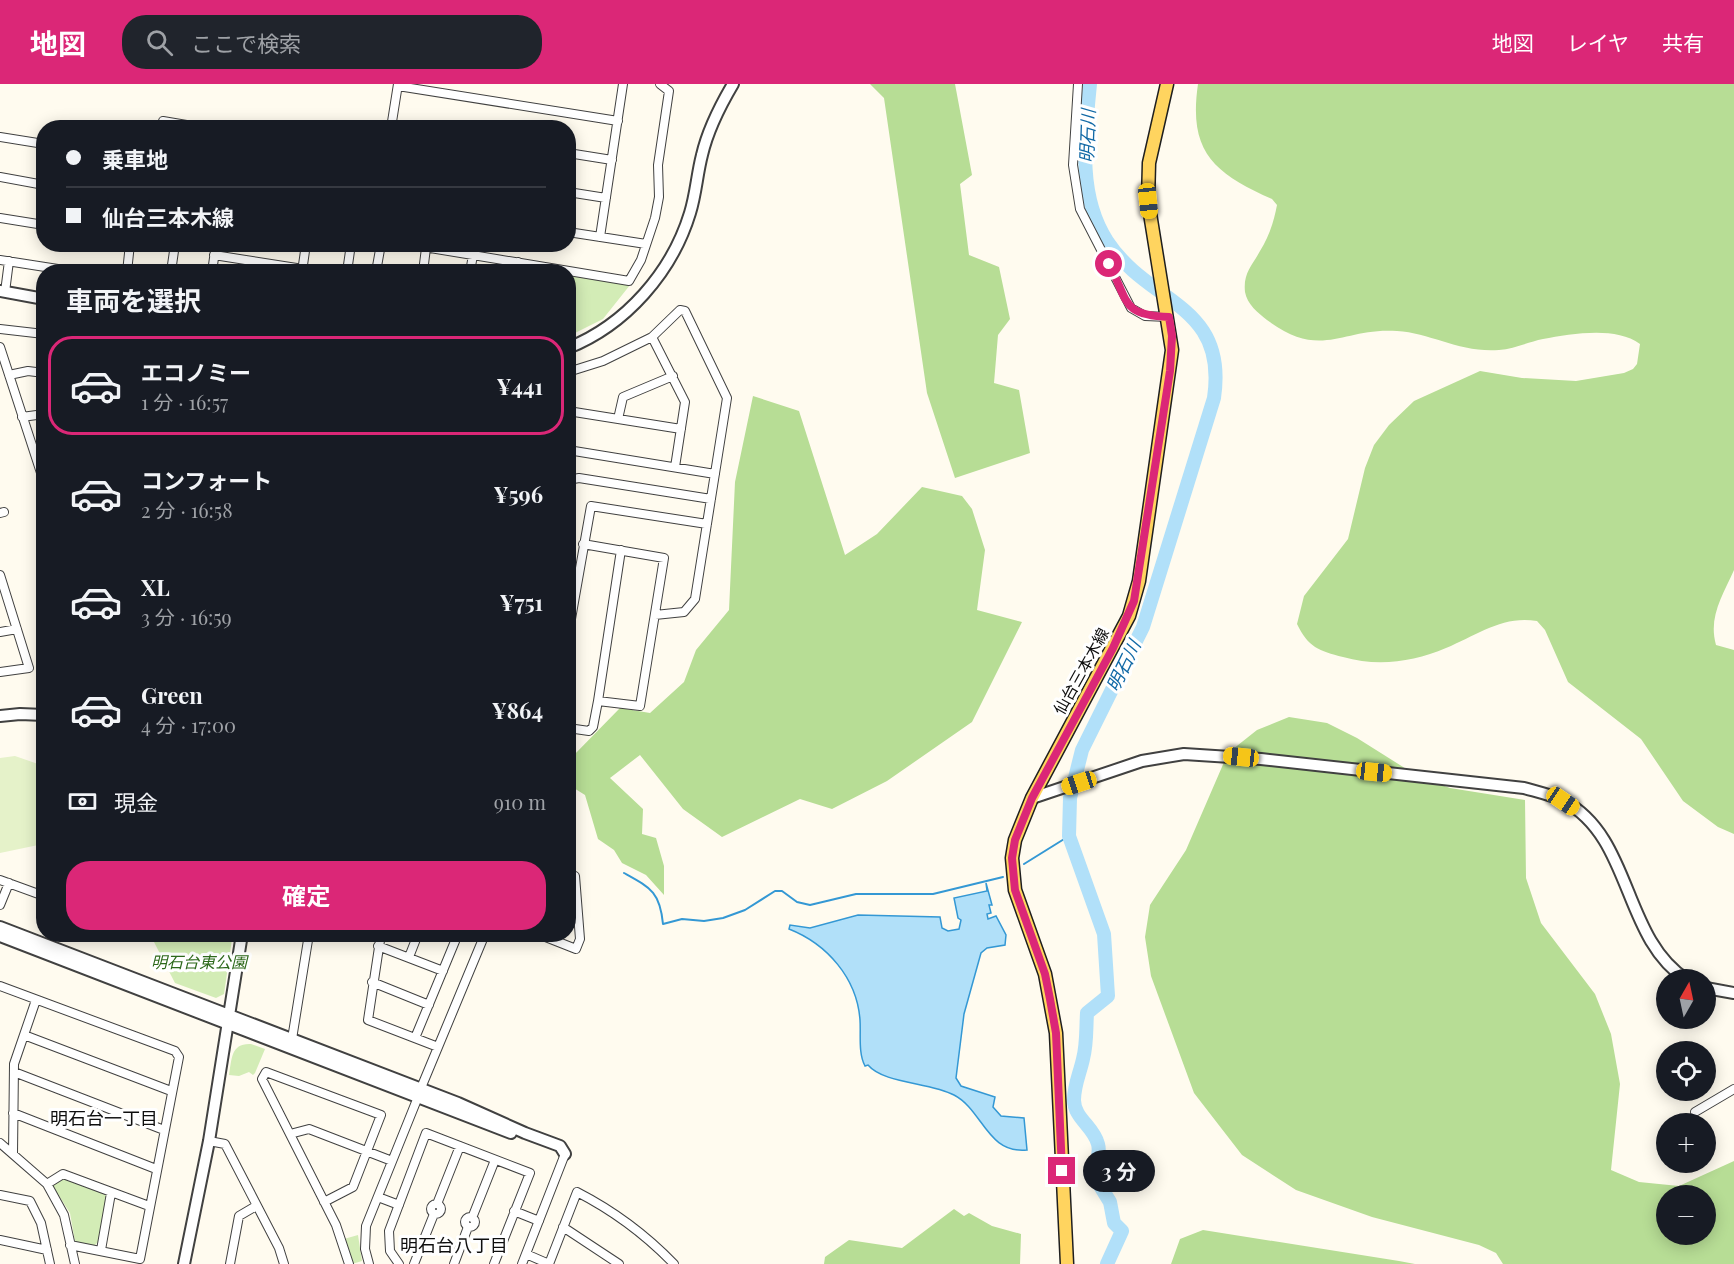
<!DOCTYPE html>
<html lang="ja">
<head>
<meta charset="utf-8">
<style>
	body { margin:0; font-family:"Playfair Display","Noto Sans JP",serif; background:#20242c; color:#f1f3f6; height:100vh; display:flex; flex-direction:column; font-size:22px; white-space:nowrap }
	* { box-sizing:border-box; margin:0 }
	p { font-size:20px; color:#9ea1a6 }
	.icon { flex:none; width:33px; height:33px; fill:none; stroke:currentColor; stroke-width:2; stroke-linecap:round; stroke-linejoin:round }
	.map { position:relative; flex:1; overflow:hidden }
	.sheet { position:absolute; left:36px; top:180px; width:540px; height:678px; display:flex; flex-direction:column; background:#171b24; border-radius:24px; box-shadow:0 3px 15px #0003 }
	.sheet>* { flex:none }
	.banner { position:absolute; left:36px; top:36px; width:540px; height:132px; border-radius:24px; box-shadow:0 3px 15px #0003; display:grid; align-content:center; height:132px; padding:0 30px; background:#171b24 }
	.needle { width:39px; rotate:9deg }
	.tools { position:absolute; left:1656px; top:885px; display:grid; gap:12px }
	.tools a { display:grid; place-items:center; width:60px; height:60px; border-radius:50%; background:#171b24; box-shadow:0 3px 15px #0003; font-size:30px }
	.end { position:absolute; width:27px; height:27px; margin:-14px; border:8px solid #db2777; background:#fff; box-shadow:0 0 0 3px #fff }
	.from { border-radius:50% }
	.bubble { position:absolute; height:42px; border-radius:21px; background:#171b24; box-shadow:0 3px 15px #0003; font-size:20px; font-weight:700; line-height:42px; text-align:center }
	.car { position:absolute; width:18px; height:36px; margin:-18px -9px; border-radius:8px; box-shadow:0 0 4px 2px #0007; background:linear-gradient(#f5c518 24%,#345 0 40%,#f5c518 0 76%,#345 0 86%,#f5c518 0) }
	.banner b { display:flex; align-items:center; gap:21px; height:57px; font-size:22px }
	.banner b+b { border-top:2px solid #363941 }
	.banner i { width:15px; height:15px; background:#f1f3f6 }
	ul { padding:0; list-style:none }
	li { display:flex; align-items:center; gap:18px; height:99px; margin:0 12px 9px; padding:0 18px; border:3px solid transparent; border-radius:24px }
	li div { flex:1 }
	li b { display:block; font-size:22px }
	li em { font-style:normal; font-weight:700 }
	li.active { border-color:#db2777 }
	li>.icon { width:54px; height:54px; stroke-width:1.5 }
	h2 { padding:0 30px; font-size:27px; line-height:72px }
	.pay { display:flex; align-items:center; gap:15px; height:66px; padding:0 30px; font-size:22px }
	.pay p { margin-inline-start:auto }
	.button { display:flex; gap:12px; margin-top:auto; padding:12px 30px }
	.button a { flex:1; height:69px; border-radius:24px; background:#db2777; color:#fff; font-size:24px; font-weight:700; line-height:69px; text-align:center }
	header { display:flex; align-items:center; gap:36px; box-sizing:border-box; height:84px; padding:0 30px; background:#db2777; color:#fff }
	header strong { font-size:28px }
	nav { display:flex; gap:33px; margin-inline-start:auto; font-size:21px }
	.search { width:420px; height:54px; background:#20242c; display:flex; align-items:center; gap:15px; box-sizing:border-box; padding:0 21px; border-radius:24px; color:#9ea1a6; font-size:22px }
	.map>svg:first-child { display:block }
	.green { fill:#d3ecb6 }
	.forest { fill:#b7dd95; fill-rule:evenodd }
	.pitch { fill:#e5f2c9 }
	.water { fill:#b1e0f9; stroke:#3498d4; stroke-width:1.5 }
	.lines { fill:none; stroke-linecap:round; stroke-linejoin:round }
	.stream { stroke:#3498d4; stroke-width:2 }
	.river { stroke:#b1e0f9; stroke-width:14 }
	.minor-casing { stroke:#414141; stroke-width:10 }
	.tertiary-casing { stroke:#414141; stroke-width:14 }
	.primary-casing { stroke:#1f1f1f; stroke-width:15 }
	.minor { stroke:#fff; stroke-width:8 }
	.tertiary { stroke:#fff; stroke-width:10 }
	.primary { stroke:#ffd45f; stroke-width:12 }
	.route { stroke:#db2777; stroke-width:8 }
	.labels { text-anchor:middle; stroke-width:6; stroke-linejoin:round; paint-order:stroke }
	.street-label { font-size:16px; fill:#0e0e0e; stroke:#fff }
	.park-label { font-size:16px; font-style:italic; fill:#2d691b; stroke:#fff }
	.water-label { font-size:18px; font-style:italic; fill:#1169a6; stroke:#fff }
	.neighbourhood-label { font-size:18px; fill:#0e0e0e; stroke:#fff }
</style>
</head>
<body>
<header>
<strong>地図</strong>
<div class="search"><svg class="icon" aria-label="search" viewBox="0 0 24 24"><circle cx="10" cy="10" r="6"/><path d="M15 15l6 6"/></svg>ここで検索</div>
<nav><a>地図</a><a>レイヤ</a><a>共有</a></nav>
</header>
<div class="map">
<svg width="1734" height="1180" viewBox="0 0 1734 1180">
	<rect width="100%" height="100%" fill="#fffbef"/>
	<path class="green" d="M571,190L630,201L603,235L569,252L568,192Z
		M177,850L203,851L232,855L224,910L216,914L175,899L154,858Z
		M251,960L265,965L255,989L253,991L249,988L239,992L229,991C232,974 231,959 251,960Z
		M66,1093L102,1107L107,1112L99,1157L94,1162L75,1158L70,1129L52,1101Z
		M358,1151L362,1177L352,1180L344,1155Z"/>
	<path class="forest" d="M870,0H955L972,91L960,100L969,171L999,183L1010,235L998,251L994,299L1019,306L1030,369L955,394L927,309L884,14Z
		M1198,0H1734V486C1723,511 1708,533 1716,561L1734,566V750L1718,743L1683,717L1641,655L1568,598L1545,546L1537,537C1503,531 1477,551 1446,564C1413,578 1378,583 1343,573C1319,567 1308,563 1297,540L1304,512L1348,455L1365,384L1374,361L1389,341L1414,317L1480,287L1522,294L1576,297L1624,289L1633,285L1637,280L1640,260C1615,242 1572,250 1543,255C1528,258 1514,265 1499,266C1460,269 1431,249 1397,247C1342,243 1322,277 1267,236C1258,229 1247,220 1245,208C1243,189 1252,182 1260,167C1269,153 1274,137 1277,121L1272,115C1214,89 1188,68 1198,0Z
		M753,312L799,327L845,471L877,450L922,403L962,412L972,425L985,466L977,526L1022,538L972,638L887,697L832,725L800,715L722,753L683,725L640,671L610,694L643,725L642,750L656,754L664,782V811L646,791L622,779L614,766L598,755L585,711L569,701L572,673L620,624L650,629L684,598L696,566L729,526L735,398Z
		M1289,633L1327,639L1357,654L1419,693L1450,704L1525,716L1526,794L1541,839L1595,910L1611,950L1620,1000L1611,1086L1639,1098L1679,1102L1734,1077V1180H1503L1496,1169L1479,1161L1372,1133L1296,1106L1242,1071L1194,1009L1151,892L1145,853L1150,821L1186,766L1228,669L1257,646ZM1666,1112H1706V1150H1666Z
		M954,1125L964,1132L969,1129L992,1142L1021,1150L1020,1180H824L825,1173L849,1156L902,1164Z
		M1203,1146L1399,1177L1415,1180H1171L1180,1155Z"/>
	<path class="pitch" d="M15,672L38,680L43,700V760L0,769V674Z"/>
	<path class="water" d="M986,799L992,821H989L991,829L987,830L988,835L996,832L1006,851L1005,861L987,864L981,869L964,930L956,994L961,1002L995,1013L993,1023L1001,1032L1024,1034L1027,1066C987,1070 983,1026 954,1011C930,998 884,1000 868,981L865,982C858,969 861,950 860,936C857,894 827,860 789,845L790,841L810,844L858,831L940,833L942,844L948,847L959,845L961,836L958,834L954,814L987,807Z"/>
	<g class="lines">
		<path class="stream" d="M1024,780L1069,752
			M624,789C651,804 660,808 663,840L682,835L704,837L723,834L745,826L775,807H782L797,818L810,821L856,810H933L1003,793"/>
		<path class="river" d="M1090,0C1085,52 1077,111 1107,157C1149,221 1228,219 1214,314L1143,543L1082,666L1070,714L1069,752L1104,850L1108,912L1087,929C1086,945 1087,960 1083,975C1080,989 1074,1001 1074,1016C1074,1034 1094,1043 1098,1060C1101,1071 1095,1080 1094,1092L1110,1118L1114,1139L1122,1147L1107,1180"/>
		<g class="minor-casing">
			<path id="minor" d="M1078,0L1073,81L1080,125L1131,224L1145,232L1168,233
				M398,2L618,37
				M391,40L413,44
				M162,44L163,37L204,44
				M391,44L398,0
				M0,53L44,60
				M568,69L612,76
				M0,93L44,101
				M568,108L606,114
				M0,134L44,141
				M568,148L646,160
				M600,153L623,0
				M161,160L175,163
				M406,160L629,197L641,176L655,134L659,113L658,81L669,7L660,0
				M214,171L303,185
				M0,176L77,188
				M127,188L130,160
				M171,188L175,160
				M212,188L216,160
				M302,188L306,160
				M347,188L351,160
				M376,188L381,160
				M423,188L426,164
				M470,188L473,171
				M516,188L518,178
				M5,208L9,177
				M0,245L44,250
				M652,253L685,318L675,383
				M0,263L44,398
				M568,288L603,277L652,253L680,226L685,227L727,314L695,515L684,528L655,531
				M9,291L28,287L44,289
				M568,327L681,345
				M22,333L44,330
				M618,335L623,313L673,292
				M568,366L715,390
				M568,396L579,394L711,415
				M0,429L4,428
				M0,491L29,584L0,588
				M0,548L17,545
				M568,552L591,422L707,440
				M598,617L621,466
				M568,644L589,647L593,643L598,617L640,622L664,474L583,460
				M0,796L44,812
				M0,821L9,799
				M143,850L151,853L165,850
				M227,850L242,853
				M381,850L368,936L438,963
				M538,850L576,865L580,855L575,792L568,789
				M378,862L443,887
				M409,873L418,850
				M372,898L429,921
				M0,902L175,967L179,973L140,1175L70,1161
				M24,951L171,1007
				M415,954L458,850
				M292,955L309,850
				M14,988L164,1046
				M421,1004L485,850
				M1695,1028L1734,1005
				M13,1029L156,1085
				M290,1050L309,1045L392,1077
				M209,1057L225,1060L279,1164L284,1180
				M0,1059L47,1100L64,1131L75,1180
				M13,1070L14,980L36,916
				M47,1100L63,1090L149,1122
				M0,1111L30,1117L41,1139L50,1180
				M378,1113L399,1121
				M324,1118L353,1103L381,1031L266,988L262,995L336,1141L349,1180
				M437,1120L460,1062
				M431 1125a5 5 0 1 1 10 0a5 5 0 1 1-10 0Z
				M514,1127L539,1137
				M465 1138a5 5 0 1 1 10 0a5 5 0 1 1-10 0Z
				M472,1134L495,1076
				M563,1143L619,1180
				M0,1156L47,1166
				M101,1166L111,1109
				M526,1170L549,1180
				M230,1180L239,1132L256,1122
				M369,1180L365,1165L366,1142L418,1013
				M399,1180L390,1167L389,1147L426,1049L530,1089L494,1180
				M414,1180L434,1130
				M454,1180L468,1143
				M522,1180L565,1070
				M549,1180L577,1108C614,1127 645,1150 674,1180"/>
		</g>
		<g class="tertiary-casing">
			<path id="tertiary" d="M0,207L44,215
				M568,264C626,241 672,188 690,129C696,110 697,90 702,71C708,45 720,22 733,0
				M0,632L20,630L44,631
				M1032,714L1142,677L1184,670L1261,675L1524,704C1538,708 1552,711 1564,717C1633,754 1622,854 1687,896
				M0,843L458,1019L525,1049L560,1062L565,1070
				M0,852L511,1049
				M1706,904L1734,909
				M184,1180L209,1057L242,850"/>
		</g>
		<g class="primary-casing">
			<path id="primary" d="M1067,1180L1056,949L1045,890L1015,806L1012,774L1015,756L1032,714L1129,532L1139,497L1172,266L1148,117L1149,79L1167,0"/>
		</g>
		<use href="#minor" class="minor"/>
		<use href="#tertiary" class="tertiary"/>
		<use href="#primary" class="primary"/>
	</g>
	<g class="lines">
		<path class="route" d="M1062,1087L1056,949L1050,915L1045,890L1015,806L1012,774L1015,756L1032,714L1113,564L1134,517L1170,287L1172,252L1169,233C1121,231 1129,218 1109,180"/>
	</g>
	<g class="labels">
		<g class="street-label">
			<text transform="translate(1081 587) rotate(-61)" y="6">仙台三本木線</text>
		</g>
		<g class="park-label">
			<text x="199" y="884">明石台東公園</text>
		</g>
		<g class="water-label">
			<text transform="translate(1088 52) rotate(-88)" y="6">明石川</text>
			<text transform="translate(1124 582) rotate(-64)" y="6">明石川</text>
		</g>
		<g class="neighbourhood-label">
			<text x="104" y="1041">明石台一丁目</text>
			<text x="454" y="1168">明石台八丁目</text>
		</g>
	</g>
</svg>
<div class="tools">
<a><svg class="needle" viewBox="-14 -14 28 28"><path d="M0-13l5 13h-10z" fill="#e53935"/><path d="M0 13l5-13h-10z" fill="#9ea1a6"/></svg></a>
<a><svg class="icon" aria-label="locate" viewBox="0 0 24 24"><circle cx="12" cy="12" r="6"/><path d="M12 2v4M12 18v4M2 12h4M18 12h4"/></svg></a>
<a>+</a>
<a>−</a>
</div>
<i class="end from" style="left:1109px;top:180px"></i>
<i class="end" style="left:1062px;top:1087px"></i>
<div class="bubble" style="left:1083px;top:1066px;width:72px">3 分</div>
<i class="car" style="left:1148px;top:117px;rotate:174deg"></i>
<i class="car" style="left:1241px;top:673px;rotate:276deg"></i>
<i class="car" style="left:1374px;top:688px;rotate:96deg"></i>
<i class="car" style="left:1079px;top:699px;rotate:252deg"></i>
<i class="car" style="left:1563px;top:717px;rotate:124deg"></i>
<div class="banner">
<b><i class="from"></i>乗車地</b>
<b><i></i>仙台三本木線</b>
</div>
<section class="sheet">
<h2>車両を選択</h2>
<ul>
<li class="active"><svg class="icon" aria-label="car" viewBox="0 0 24 24"><path d="M5 17H2v-5l4-1 3-4h7l3 4 3 1v5h-3M9 17h6M6 11h13"/><circle cx="7" cy="17" r="2"/><circle cx="17" cy="17" r="2"/></svg><div><b>エコノミー</b><p>1 分 · 16:57</p></div><em>¥441</em></li>
<li><svg class="icon" aria-label="car" viewBox="0 0 24 24"><path d="M5 17H2v-5l4-1 3-4h7l3 4 3 1v5h-3M9 17h6M6 11h13"/><circle cx="7" cy="17" r="2"/><circle cx="17" cy="17" r="2"/></svg><div><b>コンフォート</b><p>2 分 · 16:58</p></div><em>¥596</em></li>
<li><svg class="icon" aria-label="car" viewBox="0 0 24 24"><path d="M5 17H2v-5l4-1 3-4h7l3 4 3 1v5h-3M9 17h6M6 11h13"/><circle cx="7" cy="17" r="2"/><circle cx="17" cy="17" r="2"/></svg><div><b>XL</b><p>3 分 · 16:59</p></div><em>¥751</em></li>
<li><svg class="icon" aria-label="car" viewBox="0 0 24 24"><path d="M5 17H2v-5l4-1 3-4h7l3 4 3 1v5h-3M9 17h6M6 11h13"/><circle cx="7" cy="17" r="2"/><circle cx="17" cy="17" r="2"/></svg><div><b>Green</b><p>4 分 · 17:00</p></div><em>¥864</em></li>
</ul>
<div class="pay"><svg class="icon" aria-label="cash" viewBox="0 0 24 24"><path d="M3 7h18v10H3z"/><circle cx="12" cy="12" r="2"/></svg>現金<p>910 m</p></div>
<div class="button"><a>確定</a></div>
</section>
</div>
</body>
</html>
